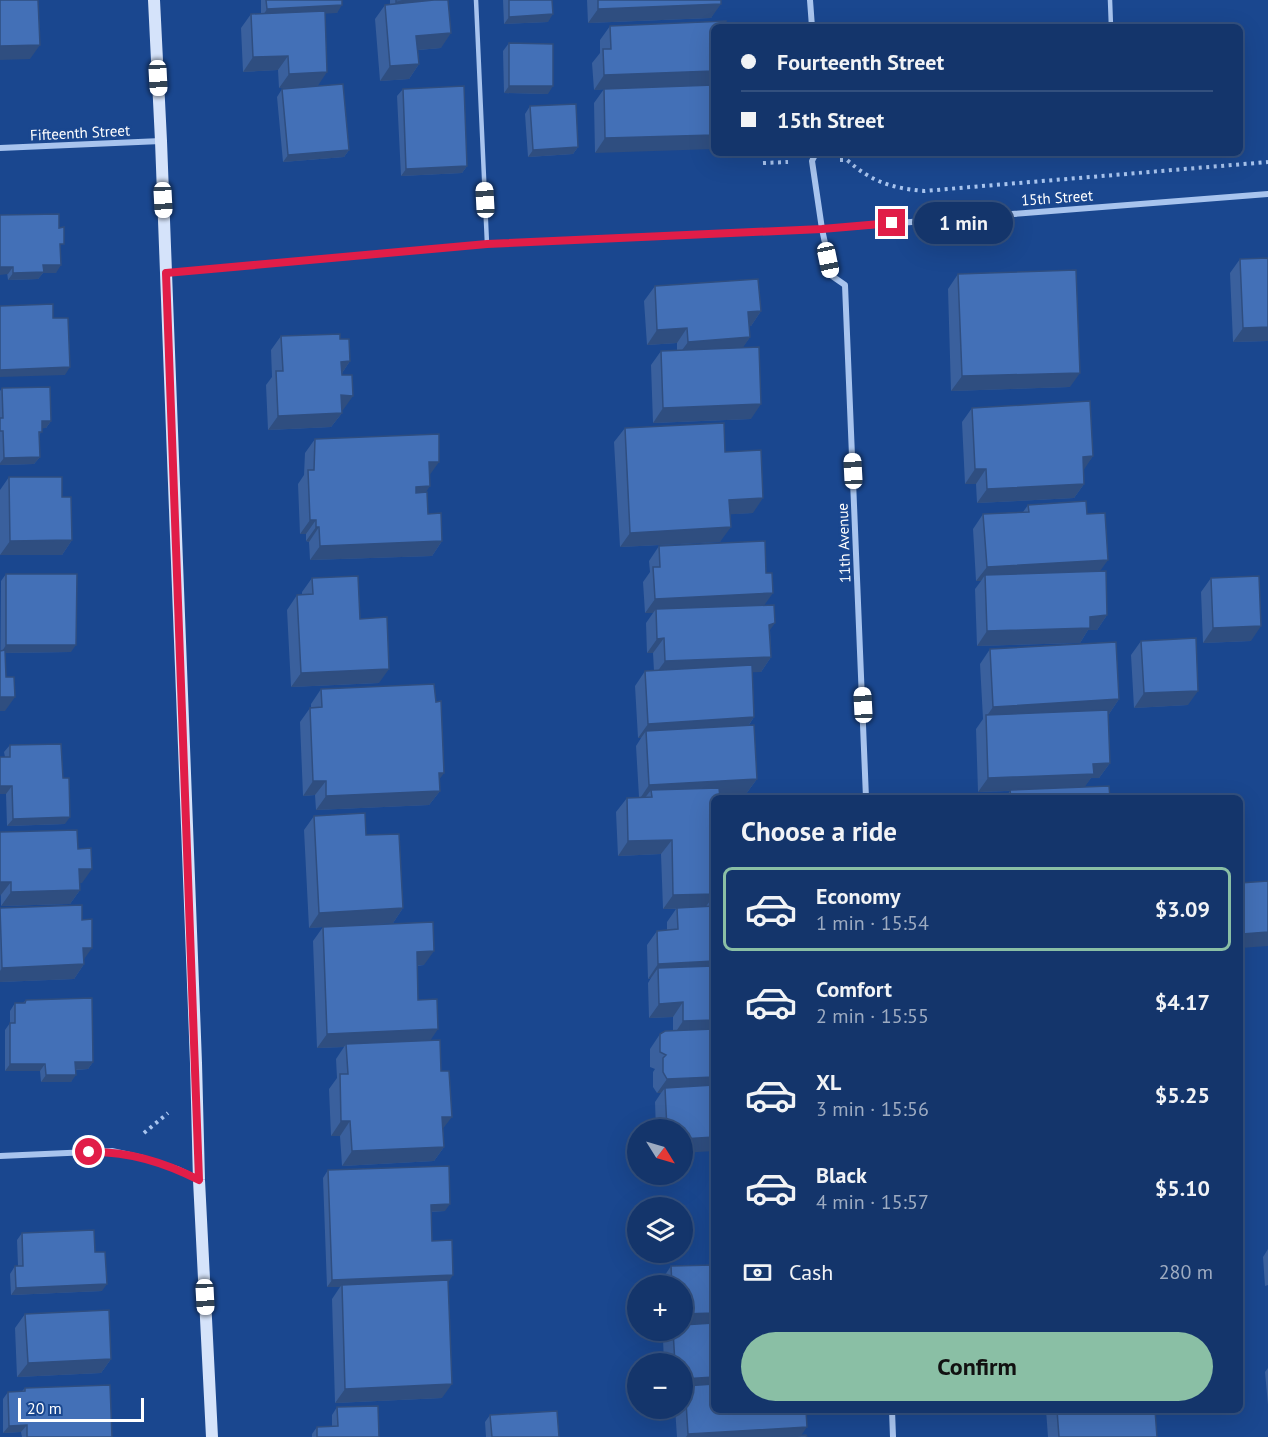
<!DOCTYPE html>
<html lang="en">
<head>
<meta charset="utf-8">
<style>
	body { margin:0; font-family:"PT Sans",sans-serif; background:#1d3d71; color:#f1f3f6; height:100vh; display:flex; flex-direction:column; font-size:22px; white-space:nowrap }
	* { box-sizing:border-box; margin:0 }
	p { font-size:20px; color:#9dabc1 }
	.icon { flex:none; width:33px; height:33px; fill:none; stroke:currentColor; stroke-width:2; stroke-linecap:round; stroke-linejoin:round }
	.map { position:relative; flex:1; overflow:hidden }
	.panel { position:absolute; left:711px; top:795px; width:532px; height:618px; display:flex; flex-direction:column; background:#14356b; border-radius:9px; box-shadow:0 6px 24px #0002,0 0 0 2px #33507e }
	.panel>* { flex:none }
	.banner { position:absolute; left:711px; top:24px; width:532px; height:132px; border-radius:9px; box-shadow:0 6px 24px #0002,0 0 0 2px #33507e; display:grid; align-content:center; height:132px; padding:0 30px; background:#14356b }
	.needle { width:39px; rotate:127deg }
	.controls { position:absolute; left:627px; top:1119px; display:grid; gap:12px }
	.controls a { display:grid; place-items:center; width:66px; height:66px; border-radius:50%; background:#14356b; box-shadow:0 6px 24px #0002,0 0 0 2px #33507e; font-size:30px }
	.scale { position:absolute; left:18px; bottom:15px; width:126px; box-sizing:border-box; padding-left:6px; border:3px solid #fff; border-top:0; font-size:16px; line-height:21px; white-space:nowrap; color:#fff; -webkit-text-stroke:4px #1a478f; paint-order:stroke }
	.end { position:absolute; width:27px; height:27px; margin:-14px; border:8px solid #e11d48; background:#fff; box-shadow:0 0 0 3px #fff }
	.from { border-radius:50% }
	.bubble { position:absolute; height:42px; border-radius:21px; background:#14356b; box-shadow:0 6px 24px #0002,0 0 0 2px #33507e; font-size:20px; font-weight:700; line-height:42px; text-align:center }
	.car { position:absolute; width:18px; height:36px; margin:-18px -9px; border-radius:8px; box-shadow:0 0 4px 2px #0007; background:linear-gradient(#fff 24%,#345 0 40%,#fff 0 76%,#345 0 86%,#fff 0) }
	.banner b { display:flex; align-items:center; gap:21px; height:57px; font-size:22px }
	.banner b+b { border-top:2px solid #33507e }
	.banner i { width:15px; height:15px; background:#f1f3f6 }
	ul { padding:0; list-style:none }
	li { display:flex; align-items:center; gap:18px; height:84px; margin:0 12px 9px; padding:0 18px; border:3px solid transparent; border-radius:9px }
	li div { flex:1 }
	li b { display:block; font-size:22px }
	li em { font-style:normal; font-weight:700 }
	li.current { border-color:#8abfa5 }
	li>.icon { width:54px; height:54px; stroke-width:1.5 }
	h2 { padding:0 30px; font-size:27px; line-height:72px }
	.pay { display:flex; align-items:center; gap:15px; height:66px; padding:0 30px; font-size:22px }
	.pay p { margin-inline-start:auto }
	.action { display:flex; gap:12px; margin-top:auto; padding:12px 30px }
	.action a { flex:1; height:69px; border-radius:36px; background:#8abfa5; color:#111; font-size:24px; font-weight:700; line-height:69px; text-align:center }
	.map>svg:first-child { display:block }
	.lines { fill:none; stroke-linecap:round; stroke-linejoin:round }
	.path { stroke:#a8c4ee; stroke-width:4; stroke-dasharray:3 4.5; stroke-linecap:butt }
	.lane { stroke:#a8c4ee; stroke-width:4.5 }
	.street { stroke:#a8c4ee; stroke-width:6 }
	.secondary { stroke:#d5e3fa; stroke-width:12 }
	.wall { fill:#3a609d }
	.shaded-wall { fill:#2f4e80 }
	.building { fill:#4370b7; stroke:#2f4e80; stroke-width:1.5 }
	.route { stroke:#e11d48; stroke-width:8 }
	.labels { text-anchor:middle; stroke-width:5; stroke-linejoin:round; paint-order:stroke }
	.street-label { font-size:15px; fill:#fff; stroke:#1a478f }
</style>
</head>
<body>
<div class="map">
<svg width="1268" height="1437" viewBox="0 0 1268 1437">
	<rect width="100%" height="100%" fill="#1a478f"/>
	<g class="lines">
		<path class="path" d="M840,160H847C872,182 891,188 924,191L1268,162
			M763,163L788,162
			M144,1133L168,1113"/>
		<path class="lane" d="M476,0L487,244
			M1110,0L1111,27"/>
		<path class="street" d="M810,0L812,27
			M0,148L161,141
			M816,153L812,161L822,229L832,276L845,285L866,798
			M166,273L487,244L822,229L1268,194
			M0,1156L112,1151L143,1158L177,1169L198,1179
			M892,1410L893,1437"/>
		<path class="secondary" d="M154,0L161,141L196,1063L199,1180L212,1437"/>
	</g>
	<path class="wall" d="M261,0H342L337,13H325L318,86L349,150L344,157L283,162L277,97L282,89L308,87L279,88L278,70L243,72L241,28L251,14H261Z
		M390,0H448L441,48L418,50L419,64L409,79L380,81L375,19L385,5L390,4Z
		M503,0H552L548,22L504,24Z
		M587,0H721L711,18L588,23Z
		M726,21L595,153L594,103L604,89L594,90L592,63L600,53V40L610,26Z
		M509,43L548,94L504,93L503,51Z
		M403,89L467,166L462,173L401,176L397,96Z
		M530,106L578,147L573,154L528,157L525,114Z
		M0,215L60,249L56,273H43L38,279L8,280Z
		M1240,259L1268,341L1233,342L1230,273Z
		M958,274L1070,387L951,391L948,289Z
		M655,286L761,311L751,326H749L750,337L742,348L751,419L653,423L651,365L661,351L677,350V343L647,345L644,301Z
		M281,336L340,339L350,361L342,373L343,410H341L342,413L331,427L268,430L266,385L272,377L271,350Z
		M2,388L51,421L46,428H42L39,437L40,457L34,464L0,465V391Z
		M972,408L1093,456L1083,469L1084,484L1074,498L977,503L976,484H965L962,422Z
		M625,428L725,452L753,513L730,514L720,542L620,547L614,442Z
		M315,439L430,475L426,492L428,514L442,541L432,556L310,560L309,542L306,541V534H300L298,484L304,475L305,453Z
		M9,477L62,497L72,540L62,555H0V490Z
		M1028,505L1087,514L1100,571L1107,615L1097,630H1088L1080,643L977,646L975,589L981,581H976L973,529L983,514L1023,512Z
		M659,546L765,605L770,630L771,657L761,672H752L754,717L749,725L757,779L746,794L720,795L714,798V1151L682,1130H656L655,1102L661,1093H657L653,1087V1072L655,1069L650,1067V1049L660,1034L673,1031V1017L649,1018L648,983L651,978L648,979L647,945L657,931L667,930V922L676,909H663L661,854L618,856L616,812L627,798L639,797L636,746L641,738H638L635,686L645,671H654L653,653H647L646,623L653,613H645L643,582L650,572L649,561Z
		M6,574L71,652L5,653V711H0L1,581Z
		M312,578L360,619L379,683L291,687L287,610L297,595H302V592Z
		M1211,578L1251,641L1203,643L1201,592Z
		M1141,641L1188,705L1134,708L1131,655Z
		M990,649L1119,699L1109,714H1108L1110,763L1099,778H1091L1084,787L1110,798H1005L1010,791L978,792L976,729L983,719L980,664Z
		M321,689L439,780L440,791L429,805L316,810L315,795L303,796L300,722L310,708H311V704Z
		M10,745L65,824L7,826L6,794H0V757H5L4,752Z
		M314,816L366,835L403,908L393,923L339,926L424,965L417,966L418,1000L430,1041L443,1129L444,1147L434,1161L342,1166L340,1136H331L329,1089L337,1078L336,1059L344,1047L317,1048L313,941L323,927L309,928L304,830Z
		M0,832L78,849L82,883H80V890L70,904L1,906Z
		M1268,881L1240,948V883Z
		M0,908L82,920L84,964L74,979L0,982Z
		M26,1000L93,1062L88,1069L76,1070L71,1082H41L40,1071H5V1030L10,1023V1011L15,1003H23Z
		M328,1170L445,1211L431,1212L432,1241L448,1282L442,1398L335,1403L332,1299L340,1287H327L323,1178Z
		M22,1233L95,1252L102,1291L11,1295L10,1274L15,1266H18L17,1240Z
		M1268,1249V1285L1265,1286L1263,1257Z
		M671,1266L801,1435L807,1437H677L675,1408H682V1364H664L663,1339L669,1330H682V1286H661V1281Z
		M25,1314L111,1359L101,1373L17,1377L15,1328Z
		M1268,1368V1405L1265,1372Z
		M25,1388L112,1437H22L21,1432L3,1433V1399L8,1392L22,1391Z
		M337,1407L379,1437H312V1434L317,1427L332,1426V1415Z
		M1046,1410H1155L1157,1437H1048Z
		M490,1415L559,1437H486L485,1422Z"/>
	<path class="shaded-wall" d="M422,0H433L390,9L396,2Z
		M721,4L711,18L588,23L598,9Z
		M342,5L337,13L262,17L267,9Z
		M553,14L548,22L504,24L509,17Z
		M451,33L441,48L406,51L416,36Z
		M40,45L30,59L0,60V46Z
		M288,56L278,70L243,72L253,57Z
		M419,64L409,79L380,81L390,66Z
		M714,71V85L594,90L604,75Z
		M327,72L317,87L279,88L289,74Z
		M509,86H553L548,94L504,93Z
		M714,135V149L595,153L605,138Z
		M578,147L573,154L528,157L533,150Z
		M349,150L344,157L283,162L288,155Z
		M467,166L462,173L401,176L406,169Z
		M43,265H61L56,273H43L38,279L8,280L13,273Z
		M0,267H13L8,274L0,275Z
		M761,311L751,326H738L748,312Z
		M1268,327V341L1233,342L1243,328Z
		M687,328L677,343L647,345L657,330Z
		M750,337L740,352L677,357L688,342Z
		M350,361L340,376L341,362Z
		M70,367L65,375L0,377V370Z
		M1080,373L1070,387L951,391L962,376Z
		M341,395L353,396L343,410H331Z
		M761,404L751,419L653,423L663,408Z
		M342,413L331,427L268,430L278,416Z
		M42,421H51L46,428L37,429Z
		M1093,456L1083,471V457Z
		M40,457L34,464L0,465V463L4,458Z
		M429,462H439L429,476Z
		M975,469H986L976,484H965Z
		M1084,484L1074,498L977,503L987,489Z
		M430,486L420,501L406,502L416,487Z
		M763,498L753,513L719,515L729,500Z
		M310,520H316L306,534H300Z
		M316,527H319L309,542L306,541Z
		M731,527L720,542L620,547L630,533Z
		M72,540L62,555H0L10,541Z
		M442,541L432,556L310,560L320,546Z
		M1108,560L1098,574L985,575L981,581H976L987,567Z
		M773,593L763,607L656,609L653,613H645L655,599Z
		M1107,615L1097,630H1088L1080,643L977,646L987,631L1090,617Z
		M775,623L765,637L769,625Z
		M1261,626L1251,641L1203,643L1213,628Z
		M664,638L653,653H647L657,639Z
		M6,645H76L71,652L1,653Z
		M771,657L761,672L654,676L665,661Z
		M389,669L379,683L291,687L301,673Z
		M1198,691L1188,705L1134,708L1144,693Z
		M0,697H15L5,711H0Z
		M1119,699L1109,714L986,721V717L993,707Z
		M754,717L744,732L646,731L641,738H638L648,724Z
		M1110,763L1099,778H1091L1084,788L978,792L988,778L1093,764Z
		M439,773H444L434,787Z
		M757,779L746,794L650,799L652,797L651,790L644,799L639,800L649,785Z
		M313,781H326L315,795L303,796Z
		M0,786H12L6,794H0Z
		M440,791L429,805L316,810L326,796Z
		M70,817L65,824L7,826L13,819Z
		M672,840L661,854L618,856L628,841Z
		M79,869H92L82,883H69Z
		M0,882H11L0,896Z
		M80,890L70,904L1,906L11,892Z
		M714,894V895L705,908L663,909L673,895Z
		M403,908L393,923L309,928L319,913Z
		M1268,932V946L1240,948V936L1242,934Z
		M83,948H92L82,962Z
		M434,951L424,965L407,966L417,952Z
		M714,961V975L658,968L651,978L648,979L658,964Z
		M84,964L74,979L0,982V971L2,968Z
		M683,1002L673,1017L649,1018L659,1004Z
		M714,1020V1034L673,1036L683,1021Z
		M438,1029L428,1044H346L344,1047L317,1048L327,1034Z
		M75,1062H93L88,1069L70,1070Z
		M10,1064H45L40,1071H5Z
		M46,1075H76L71,1082H41Z
		M714,1077V1091L665,1088L661,1093H657L667,1079Z
		M442,1117H452L441,1131Z
		M341,1121H350L340,1136H331Z
		M714,1137V1151L682,1153V1139Z
		M444,1147L434,1161L342,1166L352,1151Z
		M450,1204L445,1211L426,1212L431,1205Z
		M453,1275L448,1283L342,1285L340,1287H327L332,1280Z
		M107,1284L102,1291L11,1295L16,1288Z
		M714,1313V1327L682,1328V1314Z
		M111,1359L101,1373L17,1377L28,1363Z
		M714,1377V1392L685,1386L682,1389V1379Z
		M452,1384L442,1398L335,1403L345,1389Z
		M27,1425L21,1432L3,1433L9,1426Z
		M807,1427L800,1437H686L688,1434Z"/>
	<path class="building" d="M0,0H38L40,45L0,46Z
		M266,0H342V5L267,9Z
		M396,0H422L396,2Z
		M434,0H448L451,33L416,36L419,64L390,66L385,5Z
		M509,0H552L553,14L509,17Z
		M598,0H721V4L598,9Z
		M325,11L327,72L289,74L288,56L253,57L251,14Z
		M726,21V27H714V71L604,75L603,49H611L610,26Z
		M509,43L553,44V86H509Z
		M343,84L349,150L288,155L282,89Z
		M714,85V135L605,138L604,89Z
		M464,86L467,166L406,169L403,89Z
		M576,104L578,147L533,150L530,106Z
		M59,214V228L64,227V244H60L61,265H43L44,272L13,273V267H0V215Z
		M1268,258V327L1243,328L1240,259Z
		M1076,270L1080,373L962,376L958,274Z
		M758,279L761,311L748,312L750,337L688,342L687,328L657,330L655,286Z
		M53,304V318H68L70,367L0,370V306Z
		M340,334V339H349L350,361L341,362L342,375H352L353,396L341,395L342,413L278,416L276,371H283L281,336Z
		M759,347L761,404L663,408L661,351Z
		M50,387L51,421H42V432H39L40,457L4,458L3,431H0V418H3L2,388Z
		M1090,401L1093,456L1083,457L1084,484L987,489L986,469H975L972,408Z
		M724,423L725,452L761,450L763,498L729,500L731,527L630,533L625,428Z
		M439,434V462H429L430,486L416,487V493L427,492L428,514L441,513L442,541L320,546L319,527H316V520H310L308,470H314L315,439Z
		M9,477H62V497H71L72,540L10,541Z
		M1086,501L1087,514L1105,513L1108,560L987,567L983,514L1029,512L1028,505Z
		M765,541L766,573H772L773,593L655,599L653,567H660L659,546Z
		M1106,571L1107,615L1090,617V628L987,631L985,575Z
		M6,574H77L76,645H6Z
		M358,576L360,619L387,617L389,669L301,673L297,595L313,594L312,578Z
		M1259,576L1261,626L1213,628L1211,578Z
		M774,605L775,623L769,625L771,657L665,661L664,638L657,639L656,609Z
		M1196,638L1198,691L1144,693L1141,641Z
		M1116,642L1119,699L993,707L990,649Z
		M5,650L6,677H14L15,697H0V651Z
		M752,665L754,717L648,724L645,671Z
		M434,684L436,702L441,701L444,773H439L440,791L326,796V781H313L310,708L322,707L321,689Z
		M1108,710L1110,763L1093,764L1094,774L988,778L986,715Z
		M754,725L757,779L649,785L646,731Z
		M61,744L63,778H69L70,817L13,819L12,786H0V757H10V745Z
		M1109,786L1110,798H1011L1010,790Z
		M719,788L720,798H714V894L673,895L672,840L628,841L627,798L652,797L651,790Z
		M365,813L366,835L399,834L403,908L319,913L314,816Z
		M77,830L78,849L91,848L92,869H79L80,890L11,892V882H0V832Z
		M1268,881V932L1242,934L1240,883Z
		M82,905V920L92,919V948H83L84,964L2,968L0,908Z
		M714,906V961L658,964L657,931L678,929L677,908Z
		M433,922L434,951L417,952L418,1000L437,999L438,1029L327,1034L323,927Z
		M714,966V1020L683,1021V1002L659,1004L658,968Z
		M92,998L93,1062H75L76,1075H46L45,1064H10V1023H15V1003H25L26,1000Z
		M714,1029V1077L667,1079L663,1072V1058L666,1055L660,1052V1034L665,1031Z
		M440,1040L441,1071H449L452,1117H442L444,1147L352,1151L350,1121H341L340,1074H348L346,1044Z
		M714,1085V1137L682,1139V1130H667L665,1088Z
		M449,1166L450,1204L431,1205L432,1241L452,1240L453,1275L332,1280L328,1170Z
		M94,1230L95,1252H105L107,1284L16,1288L15,1266H23L22,1233Z
		M714,1265V1313L682,1314V1286H672L671,1266Z
		M448,1280L452,1384L345,1389L342,1285Z
		M109,1310L111,1359L28,1363L25,1314Z
		M714,1323V1377L682,1379V1364H675L673,1330H682V1325Z
		M714,1384V1410H806L807,1427L688,1434L685,1386Z
		M110,1385L112,1437H27V1425L9,1426L8,1392L25,1391V1388Z
		M378,1406L379,1437H317V1427L338,1426L337,1407Z
		M1057,1410H1155L1157,1437H1059Z
		M557,1411L559,1437H492L490,1415Z
		M806,1435L807,1437H771Z"/>
	<g class="lines">
		<path class="route" d="M89,1152C128,1151 164,1162 199,1180L166,273L487,244L822,229L892,223"/>
	</g>
	<g class="labels">
		<g class="street-label">
			<text transform="translate(80 133) rotate(-3)" y="5">Fifteenth Street</text>
			<text transform="translate(1057 198) rotate(-4)" y="5">15th Street</text>
			<text transform="translate(844 543) rotate(-92)" y="5">11th Avenue</text>
		</g>
	</g>
</svg>
<div class="controls">
<a><svg class="needle" viewBox="-14 -14 28 28"><path d="M0-13l5 13h-10z" fill="#e53935"/><path d="M0 13l5-13h-10z" fill="#9dabc1"/></svg></a>
<a><svg class="icon" aria-label="layers" viewBox="0 0 24 24"><path d="M12 4l9 5-9 5-9-5zM3 14l9 5 9-5"/></svg></a>
<a>+</a>
<a>−</a>
</div>
<div class="scale">20 m</div>
<i class="end from" style="left:89px;top:1152px"></i>
<i class="end" style="left:892px;top:223px"></i>
<div class="bubble" style="left:914px;top:202px;width:99px">1 min</div>
<i class="car" style="left:158px;top:78px;rotate:177deg"></i>
<i class="car" style="left:163px;top:200px;rotate:177deg"></i>
<i class="car" style="left:485px;top:200px;rotate:357deg"></i>
<i class="car" style="left:828px;top:260px;rotate:168deg"></i>
<i class="car" style="left:853px;top:471px;rotate:357deg"></i>
<i class="car" style="left:863px;top:705px;rotate:357deg"></i>
<i class="car" style="left:205px;top:1297px;rotate:177deg"></i>
<div class="banner">
<b><i class="from"></i>Fourteenth Street</b>
<b><i></i>15th Street</b>
</div>
<section class="panel">
<h2>Choose a ride</h2>
<ul>
<li class="current"><svg class="icon" aria-label="car" viewBox="0 0 24 24"><path d="M5 17H2v-5l4-1 3-4h7l3 4 3 1v5h-3M9 17h6M6 11h13"/><circle cx="7" cy="17" r="2"/><circle cx="17" cy="17" r="2"/></svg><div><b>Economy</b><p>1 min · 15:54</p></div><em>$3.09</em></li>
<li><svg class="icon" aria-label="car" viewBox="0 0 24 24"><path d="M5 17H2v-5l4-1 3-4h7l3 4 3 1v5h-3M9 17h6M6 11h13"/><circle cx="7" cy="17" r="2"/><circle cx="17" cy="17" r="2"/></svg><div><b>Comfort</b><p>2 min · 15:55</p></div><em>$4.17</em></li>
<li><svg class="icon" aria-label="car" viewBox="0 0 24 24"><path d="M5 17H2v-5l4-1 3-4h7l3 4 3 1v5h-3M9 17h6M6 11h13"/><circle cx="7" cy="17" r="2"/><circle cx="17" cy="17" r="2"/></svg><div><b>XL</b><p>3 min · 15:56</p></div><em>$5.25</em></li>
<li><svg class="icon" aria-label="car" viewBox="0 0 24 24"><path d="M5 17H2v-5l4-1 3-4h7l3 4 3 1v5h-3M9 17h6M6 11h13"/><circle cx="7" cy="17" r="2"/><circle cx="17" cy="17" r="2"/></svg><div><b>Black</b><p>4 min · 15:57</p></div><em>$5.10</em></li>
</ul>
<div class="pay"><svg class="icon" aria-label="cash" viewBox="0 0 24 24"><path d="M3 7h18v10H3z"/><circle cx="12" cy="12" r="2"/></svg>Cash<p>280 m</p></div>
<div class="action"><a>Confirm</a></div>
</section>
</div>
</body>
</html>
